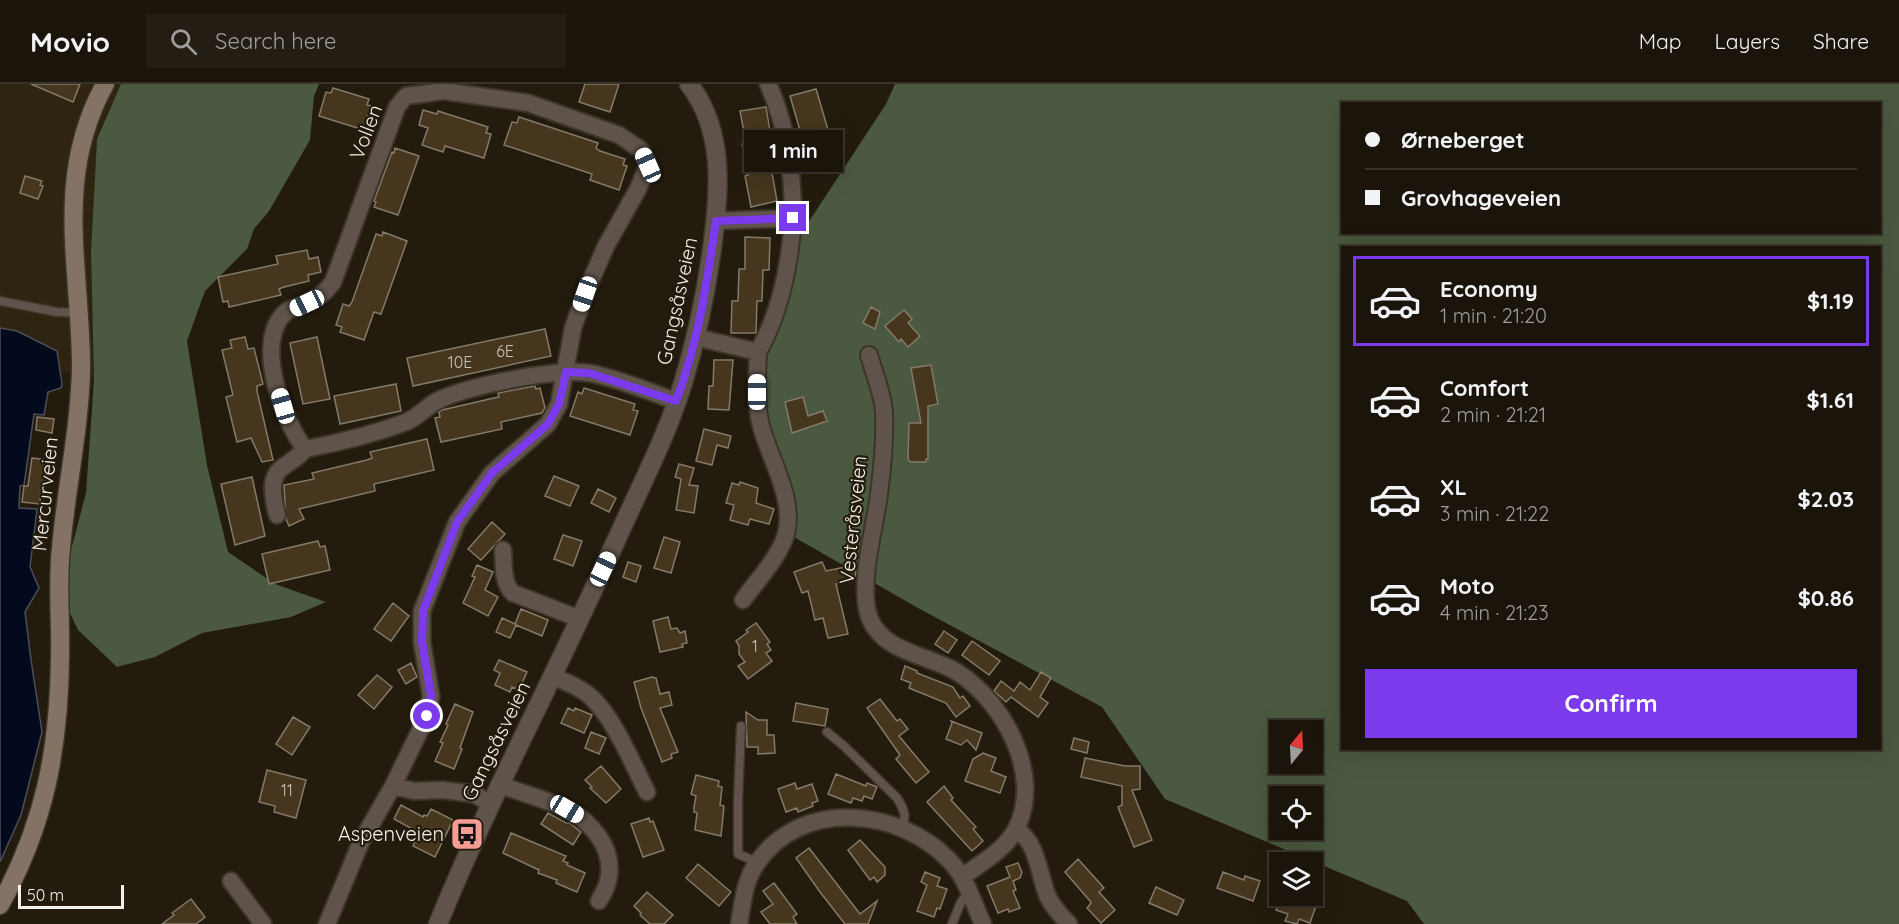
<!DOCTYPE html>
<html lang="en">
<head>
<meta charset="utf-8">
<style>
	body { margin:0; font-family:Quicksand,sans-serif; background:#231d13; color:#f1f3f6; height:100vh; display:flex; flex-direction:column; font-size:22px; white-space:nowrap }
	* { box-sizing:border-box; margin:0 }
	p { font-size:20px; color:#9f9e9c }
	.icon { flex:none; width:33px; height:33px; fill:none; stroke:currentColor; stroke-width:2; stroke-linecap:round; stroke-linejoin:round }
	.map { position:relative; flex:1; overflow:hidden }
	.drawer { position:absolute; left:1341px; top:162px; width:540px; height:504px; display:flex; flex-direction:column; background:#1a140a; border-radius:0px; box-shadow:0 6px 24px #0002,0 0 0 2px #38332b }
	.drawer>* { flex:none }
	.guide { position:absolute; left:1341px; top:18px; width:540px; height:132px; border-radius:0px; box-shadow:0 6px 24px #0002,0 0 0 2px #38332b; display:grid; align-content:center; height:132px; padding:0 24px; background:#1a140a }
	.needle { width:39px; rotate:18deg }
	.tools { position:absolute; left:1269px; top:636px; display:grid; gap:12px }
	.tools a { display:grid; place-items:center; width:54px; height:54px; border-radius:0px; background:#1a140a; box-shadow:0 6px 24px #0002,0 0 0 2px #38332b; font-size:30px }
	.scale { position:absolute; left:18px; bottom:15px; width:106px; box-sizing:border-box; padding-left:6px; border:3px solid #f6f1e8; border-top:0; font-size:16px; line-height:21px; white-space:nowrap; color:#f6f1e8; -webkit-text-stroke:4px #231b0e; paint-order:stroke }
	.end { position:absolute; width:27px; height:27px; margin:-14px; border:8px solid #7c3aed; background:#fff; box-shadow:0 0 0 3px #fff }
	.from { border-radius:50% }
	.bubble { position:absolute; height:42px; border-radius:0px; background:#1a140a; box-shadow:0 6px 24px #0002,0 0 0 2px #38332b; font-size:20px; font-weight:800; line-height:42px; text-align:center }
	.car { position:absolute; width:18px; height:36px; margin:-18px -9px; border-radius:8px; box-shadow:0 0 4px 2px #0007; background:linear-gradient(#fff 24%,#345 0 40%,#fff 0 76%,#345 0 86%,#fff 0) }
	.guide b { display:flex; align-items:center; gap:21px; height:57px; font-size:22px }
	.guide b+b { border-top:2px solid #38332b }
	.guide i { width:15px; height:15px; background:#f1f3f6 }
	ul { padding:10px 0 0; list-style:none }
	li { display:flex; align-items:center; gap:18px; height:90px; margin:0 12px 9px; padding:0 12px; border:3px solid transparent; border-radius:0px }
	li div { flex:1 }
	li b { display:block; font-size:22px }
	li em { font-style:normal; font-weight:800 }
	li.on { border-color:#7c3aed }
	li>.icon { width:54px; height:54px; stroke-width:1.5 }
	.button { display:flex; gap:12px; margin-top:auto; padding:12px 24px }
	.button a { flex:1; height:69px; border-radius:0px; background:#7c3aed; color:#fff; font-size:24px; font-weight:800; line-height:69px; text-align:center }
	header { display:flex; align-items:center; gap:36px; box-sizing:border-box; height:84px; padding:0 30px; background:#1a140a; border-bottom:2px solid #38332b }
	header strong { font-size:28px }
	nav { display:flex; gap:33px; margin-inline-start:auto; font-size:21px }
	.search { width:420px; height:54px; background:#231d13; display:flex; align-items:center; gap:15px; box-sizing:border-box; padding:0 21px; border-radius:0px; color:#9f9e9c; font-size:22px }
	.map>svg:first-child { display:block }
	.built { fill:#2f2410 }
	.forest { fill:#4a593f; fill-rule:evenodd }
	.water { fill:#030a1d; stroke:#4c4f5a; stroke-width:1.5 }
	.building { fill:#45361d; stroke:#837a6a; stroke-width:1.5 }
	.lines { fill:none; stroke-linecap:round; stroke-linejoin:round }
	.service-casing { stroke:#3c3528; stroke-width:11 }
	.minor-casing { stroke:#3c3528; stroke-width:20 }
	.tertiary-casing { stroke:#3c3528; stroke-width:21 }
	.secondary-casing { stroke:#3c3528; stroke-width:21 }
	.service { stroke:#5f534b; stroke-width:8 }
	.minor { stroke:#5f534b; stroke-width:16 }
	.tertiary { stroke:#5f534b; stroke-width:18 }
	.secondary { stroke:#847265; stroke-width:18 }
	.route { stroke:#7c3aed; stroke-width:8 }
	.labels { text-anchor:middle; stroke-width:4.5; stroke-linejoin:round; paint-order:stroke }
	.number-label { font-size:16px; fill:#cac2b5 }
	.street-label { font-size:20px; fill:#f6f1e8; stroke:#231b0e }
	.poi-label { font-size:20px; fill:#f6f1e8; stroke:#231b0e; text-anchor:end }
</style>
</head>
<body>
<header>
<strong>Movio</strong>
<div class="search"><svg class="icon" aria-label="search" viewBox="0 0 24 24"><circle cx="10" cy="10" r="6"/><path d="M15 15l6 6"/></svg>Search here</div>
<nav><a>Map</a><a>Layers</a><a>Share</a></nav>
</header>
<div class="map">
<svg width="1899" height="840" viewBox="0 0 1899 840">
	<rect width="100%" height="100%" fill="#231b0e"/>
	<path class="built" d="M0,0H121L97,55L91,167L94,295L60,287L57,267L17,247L0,244Z"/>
	<path class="forest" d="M121,0H319L314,12L310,56L269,127L254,145L247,165L205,207L187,257L207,381L228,468L275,500L326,518L291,533L202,549L155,573L117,583L78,546L69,527L66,485L86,409L94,295L91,167L97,55Z
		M895,0H1899V840H1424L1407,817L1165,715L1102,623L918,524L794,453L749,311L778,249L769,246L802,148L886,20ZM1342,20H1880V148H1342ZM1342,164H1880V664H1342ZM1280,646H1312V680H1280ZM1280,712H1312V746H1280Z"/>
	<path class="water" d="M0,244L17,247L57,267L62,300L61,304L48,308L44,331L34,330L24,401L20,402L19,424L37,425L30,483L39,504L25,528L31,576L42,648L21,731L0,778Z"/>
	<path class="building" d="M31,0H80L73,18Z
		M585,0H619L610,28L579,18Z
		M333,4L369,15L367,21L371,22L364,46L319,32L326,8L331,9Z
		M816,5L834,66L808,74L790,12Z
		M766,23L771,53L766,55L777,117L751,123L745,92L748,91L742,60L746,59L740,27Z
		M423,26L437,30L438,27L488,43L486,49L491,50L484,74L445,62L443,68L422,61L428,44L419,41Z
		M519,33L598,59L596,64L600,67L625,75L623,81L627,82L619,106L590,96L592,90L504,61L512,38L517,39Z
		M395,64L419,72L398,131L374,123L376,118L374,117L392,68L394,69Z
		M25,92L42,97L40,101L43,102L38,115L20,109Z
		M383,148L407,157L381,230L374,228L364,256L340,248L342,243L336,241L343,220L349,222L352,218L376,150L382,152Z
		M745,153L770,154L769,186H763L762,217H757L756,249H731L732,217H738L739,185H745Z
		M307,166L309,175L318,173L321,188L308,191L309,197L284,203L279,205L281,211L229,223L228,217L223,218L218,193L278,180L276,172Z
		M871,223L880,228L875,245L863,239Z
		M904,226L912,235L908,239L920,252L908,263L901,255L899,258L885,242Z
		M545,245L551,272L413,302L407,274Z
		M245,253L248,265L254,264L263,300L257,302V307L273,376L262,378L251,354L237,358L226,313L233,311L222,266L232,264L230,256Z
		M317,253L330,315L303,320L290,259Z
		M714,276H733L729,326L708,325L709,302H713Z
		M931,281L938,320L928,322V375H926V378H910L908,375L909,339H921L911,284Z
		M396,300L401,327L340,340L334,312Z
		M535,302L536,305L540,304L545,324L542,329L501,338L502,345L441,358L435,334L440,333L439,328L442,326L494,314L499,313L498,309Z
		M584,304L635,320L633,326L638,327L630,351L570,332L578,308L582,310Z
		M803,313L808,332L823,327L827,337L792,349L785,318Z
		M37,333L54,335L52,349L36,346Z
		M704,345L731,352L728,364L717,361L712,381L696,377Z
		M427,355L434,386L374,400L375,407L299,425L304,435L289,442L286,435L284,401L314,395L312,389L367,376L372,374L370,368Z
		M32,374L48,376L45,403L41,402L40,420L22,418L24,402H28Z
		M679,380L694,384L689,401L698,402L694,429L676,426L681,395L675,393Z
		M554,392L579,402L570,422L545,412Z
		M252,393L265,452L235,461L221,400Z
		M740,398L758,404L756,419L774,425L769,440L750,435L748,441L730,436L734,421L726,419L732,399L739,401Z
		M598,405L616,414L609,428L591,419Z
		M492,438L505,450L481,476L468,465Z
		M563,451L582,457L573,482L554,475Z
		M664,453L680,458L671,489L654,484Z
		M318,457L320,463L325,462L330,486L269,500L262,470Z
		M628,478L641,482L636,498L623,493Z
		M822,478L826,487L855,481L856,486L855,496L836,500L848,550L828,554L823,534L815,536L808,507L802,509L794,488Z
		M477,481L493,488L485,506L498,513L488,532L463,519L475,493L472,492Z
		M393,519L409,532L391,557L374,545Z
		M521,525L548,536L542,552L516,541L510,554L496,548L502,534L515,540Z
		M668,533L671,545L677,544L680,549L685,547L687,559L682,560L683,563L660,568L653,537Z
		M756,539L770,558L767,560L771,566L766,569L772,577L748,595L738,582L745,578L739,570V562L736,557L748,548L746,546Z
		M944,547L957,556L948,569L935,560Z
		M972,557L1000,577L989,591L962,571Z
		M499,576L527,588L519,606L512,603L510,608L495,601L500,589L494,586Z
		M411,579L417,593L406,600L398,586Z
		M905,582L917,587V589L953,603L960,614L963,612L970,622L956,633L946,619L909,604L911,599L901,595Z
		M1041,588L1051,594L1040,613L1048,619L1038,633L1011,613L1006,618L994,607L1001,597L1014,607L1020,598L1030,606Z
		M377,591L392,603L374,625L358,611Z
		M652,593L656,594L660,610L669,608L672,621L660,624L678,668L671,670L672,674L662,678L641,624L634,598Z
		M880,615L897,637L900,635L908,645L899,652L929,688L916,699L896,675L900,671L867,624Z
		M796,619L828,625L825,642L793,637Z
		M455,620L473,628L460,664L462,665L454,685L435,677L443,659L440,658L448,641L446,640Z
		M568,624L574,627L575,624L592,631L584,649L561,639Z
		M746,628L758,636H767V651H774L775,669L758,670V663H747Z
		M293,633L310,643L292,671L276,660Z
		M951,637L982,649L976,666L967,656L961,661L946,655L952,639Z
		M591,648L606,654L599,670L585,664Z
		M1074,654L1089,658L1087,669L1071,665Z
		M983,669L996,674L991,687L1006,693L1000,709L965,697L973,675Z
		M1085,674L1125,682H1140V705L1132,706L1152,756L1134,763L1118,723L1122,721V702L1081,693Z
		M601,682L621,705L606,719L590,704L592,703L585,696Z
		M267,686L306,696L296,734L274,728L275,722L259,718Z
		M836,690L866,702L867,699L877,703L872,715L864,712L862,717L853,714L851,719L828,710Z
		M696,691L719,697L718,702L722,703L720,721L724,722L721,752L695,746L697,729L694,728V723L696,712L691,710Z
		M795,699L797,705L812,700L818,717L812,719L813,722L798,728L797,724L786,728L778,705Z
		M944,702L953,714L951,716L976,743L973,745L983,757L972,767L927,718Z
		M401,721L423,733L424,731L427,732L431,725L453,736L435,773L413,762L416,755L413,753L416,747L394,735Z
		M548,729L566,739H569L581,748L573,761L541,740Z
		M649,734L650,738L653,737L664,766L643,773L631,740Z
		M511,749L566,772L563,777L568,779L567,781L585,789L577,808L556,799L557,796L538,789L539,786L503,769Z
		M860,756L885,783V791L877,798L874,793L870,796L848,766Z
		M809,764L860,830L877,817L868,840H845L820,808L796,774Z
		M1078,775L1104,804L1099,808L1115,826L1101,839L1087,824L1091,819L1090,817L1065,788Z
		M1018,779L1022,788L1020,794L1013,797L1016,806L1013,807L1020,824L1009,828L1008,825L998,829L987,802L1010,793L1006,783Z
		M698,780L731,808L719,822L686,794Z
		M925,788L940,794L937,802L947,805L940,825L937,824L934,833L917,827L927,801L921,798Z
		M1223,788L1244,796L1245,792L1260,797L1253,817L1217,804Z
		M774,799L797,830L793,833L797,840H770L761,828L773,820L763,807Z
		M1156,803L1184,816L1177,831L1149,819Z
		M647,808L673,831L664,840H650L640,831L641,829L634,822Z
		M1282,812H1296L1317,819L1310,839L1299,835L1297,840L1285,837L1288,830L1276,826Z
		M191,815L205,833L196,840H162L174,831L172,829Z"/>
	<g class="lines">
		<g class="service-casing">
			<path id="service" d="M0,217L57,228L78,229
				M741,642L738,717V770L757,778
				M827,648L844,662L897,714C904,725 907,732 902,744
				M952,840L961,818L969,807"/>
		</g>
		<g class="minor-casing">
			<path id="minor" d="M716,137L793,134C793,90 787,41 768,0
				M695,253L758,268C780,229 790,179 793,134
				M869,271C874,289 883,310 884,328C885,351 882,387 879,410C875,444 857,503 870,535C884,569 929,571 957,588C1003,617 1044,691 1016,745C1005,766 981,779 962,793
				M305,365C338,359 374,350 406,338C418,333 426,323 437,317C467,302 556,284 589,289C618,294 649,308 676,317
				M277,431C274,416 267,394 283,383C291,377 298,374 305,365C283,337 252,255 287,227C290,225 296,223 300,222C316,214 323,212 333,198L397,23L406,12L444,7L528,19L619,51L641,66L648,81L638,105L606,162L585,210L573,244L559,320L548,340L492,389L457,438L422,527V558L431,612L427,632L393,702L361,758L327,840
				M503,466C504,480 502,499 513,509L580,535
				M743,516C756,498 780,472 786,450C795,414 770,376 761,342C755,318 757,293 758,268
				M552,592C566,598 582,604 593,615C616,638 632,679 647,708
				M500,701C522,709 545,715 566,725C590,736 613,763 609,791C608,801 604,808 599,817
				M393,702L414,707L442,706L474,710L491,720
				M1016,745C1039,760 1038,790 1048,813C1053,823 1061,832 1069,840
				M231,797L263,840
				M739,840C743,819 744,797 757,779C801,714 899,724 949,776C966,793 973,818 983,840"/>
		</g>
		<g class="tertiary-casing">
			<path id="tertiary" d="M438,840C472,756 513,674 552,593C579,537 605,481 631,424C650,383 670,342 683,299C697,253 707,204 713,157C720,103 724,46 689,0"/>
		</g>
		<g class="secondary-casing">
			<path id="secondary" d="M0,821C45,740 59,665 60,573C61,537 57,500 61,464C66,405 80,343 81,284C81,183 53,95 105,0"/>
		</g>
		<use href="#service" class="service"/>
		<use href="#minor" class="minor"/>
		<use href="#tertiary" class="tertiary"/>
		<use href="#secondary" class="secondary"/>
	</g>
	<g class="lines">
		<path class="route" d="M427,632L431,612L422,558L423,527L457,438L492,389L548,340L559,320L566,288L589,289L676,317C698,260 707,198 716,137L793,134"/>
	</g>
	<defs>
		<g id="bus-square" transform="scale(1.725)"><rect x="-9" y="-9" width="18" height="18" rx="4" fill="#f59c94" stroke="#231b0e"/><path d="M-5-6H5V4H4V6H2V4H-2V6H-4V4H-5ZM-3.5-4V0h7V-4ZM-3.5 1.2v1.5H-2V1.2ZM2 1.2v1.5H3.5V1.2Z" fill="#111"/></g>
	</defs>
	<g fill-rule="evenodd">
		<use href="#bus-square" x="467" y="750"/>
	</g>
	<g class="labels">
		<g class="number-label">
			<text x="505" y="273">6E</text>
			<text x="460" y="284">10E</text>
			<text x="755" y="568">1</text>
			<text x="287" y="712">11</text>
		</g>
		<g class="street-label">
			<text transform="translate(366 48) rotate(-69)" y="7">Vollen</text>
			<text transform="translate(677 217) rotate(-78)" y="7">Gangsåsveien</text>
			<text transform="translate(45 410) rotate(-84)" y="7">Mercurveien</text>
			<text transform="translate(853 436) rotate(-84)" y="7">Vesteråsveien</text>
			<text transform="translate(496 657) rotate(-64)" y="7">Gangsåsveien</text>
		</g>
		<g class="poi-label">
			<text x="444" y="757">Aspenveien</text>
		</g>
	</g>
</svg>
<div class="tools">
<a><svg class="needle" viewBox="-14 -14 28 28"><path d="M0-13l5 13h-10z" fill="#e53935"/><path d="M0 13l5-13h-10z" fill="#9f9e9c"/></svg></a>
<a><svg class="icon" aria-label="locate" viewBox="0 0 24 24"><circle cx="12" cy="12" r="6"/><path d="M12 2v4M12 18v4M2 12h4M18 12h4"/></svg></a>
<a><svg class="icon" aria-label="layers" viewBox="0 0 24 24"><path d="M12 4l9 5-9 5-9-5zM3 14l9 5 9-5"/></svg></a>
</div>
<div class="scale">50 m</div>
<i class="end from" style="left:427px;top:632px"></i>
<i class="end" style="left:793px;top:134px"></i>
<div class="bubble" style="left:744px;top:46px;width:99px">1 min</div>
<i class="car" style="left:648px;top:81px;rotate:336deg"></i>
<i class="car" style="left:585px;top:210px;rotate:199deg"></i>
<i class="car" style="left:307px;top:219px;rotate:245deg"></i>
<i class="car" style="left:757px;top:308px;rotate:0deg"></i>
<i class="car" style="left:283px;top:322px;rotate:344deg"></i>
<i class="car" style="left:603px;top:485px;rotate:25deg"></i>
<i class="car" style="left:567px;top:725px;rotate:121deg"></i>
<div class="guide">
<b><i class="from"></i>Ørneberget</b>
<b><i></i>Grovhageveien</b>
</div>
<section class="drawer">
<ul>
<li class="on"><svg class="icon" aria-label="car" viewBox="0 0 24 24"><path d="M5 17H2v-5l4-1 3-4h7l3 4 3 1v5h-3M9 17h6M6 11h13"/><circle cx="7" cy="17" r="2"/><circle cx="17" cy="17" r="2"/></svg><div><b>Economy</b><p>1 min · 21:20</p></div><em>$1.19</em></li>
<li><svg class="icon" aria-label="car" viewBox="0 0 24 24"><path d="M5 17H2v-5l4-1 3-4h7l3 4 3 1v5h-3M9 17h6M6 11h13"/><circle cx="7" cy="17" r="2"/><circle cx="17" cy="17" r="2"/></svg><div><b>Comfort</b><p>2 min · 21:21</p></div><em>$1.61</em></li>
<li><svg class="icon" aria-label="car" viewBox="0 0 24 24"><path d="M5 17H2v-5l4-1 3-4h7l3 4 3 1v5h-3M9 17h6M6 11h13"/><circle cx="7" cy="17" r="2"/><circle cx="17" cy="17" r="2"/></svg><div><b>XL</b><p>3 min · 21:22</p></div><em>$2.03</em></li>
<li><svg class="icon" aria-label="car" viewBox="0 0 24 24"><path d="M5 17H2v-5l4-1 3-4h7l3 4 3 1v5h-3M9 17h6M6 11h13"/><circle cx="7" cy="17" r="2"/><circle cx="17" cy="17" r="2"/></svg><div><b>Moto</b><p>4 min · 21:23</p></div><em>$0.86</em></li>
</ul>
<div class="button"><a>Confirm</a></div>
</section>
</div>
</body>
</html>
